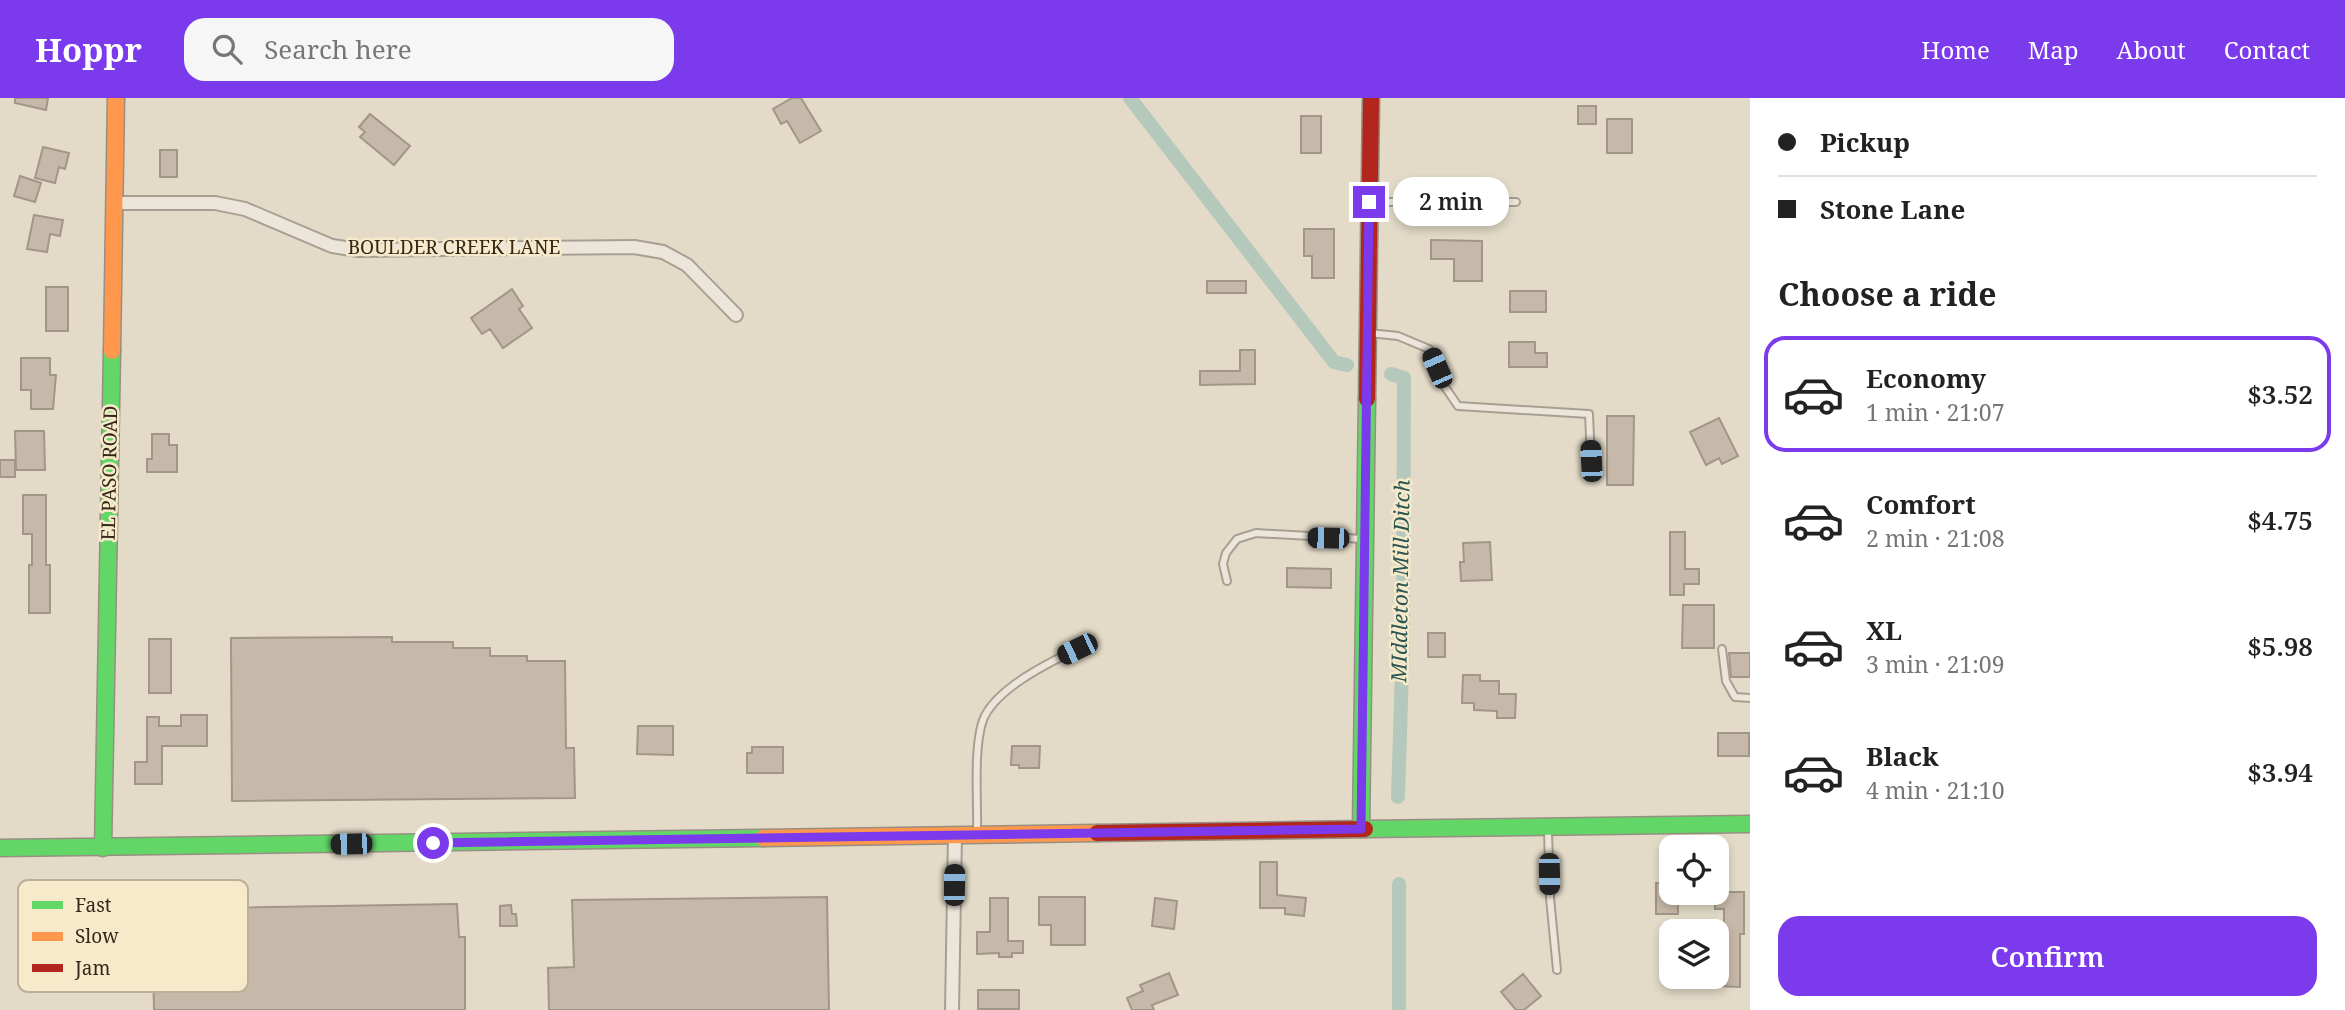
<!DOCTYPE html>
<html lang="en">
<head>
<meta charset="utf-8">
<style>
	body { margin:0; font-family:"Noto Serif",serif; background:#f6f6f6; color:#222; height:100vh; display:flex; flex-direction:column; font-size:26px; white-space:nowrap }
	* { box-sizing:border-box; margin:0 }
	p { font-size:23px; color:#767676 }
	.icon { flex:none; width:38px; height:38px; fill:none; stroke:currentColor; stroke-width:2; stroke-linecap:round; stroke-linejoin:round }
	.map { position:relative; flex:1; overflow:hidden }
	.sheet { display:flex; flex-direction:column; background:#fff; width:595px }
	.sheet>* { flex:none }
	.banner { display:grid; align-content:center; height:154px; padding:0 28px; background:#fff }
	.controls { position:absolute; left:1659px; top:737px; display:grid; gap:14px }
	.controls a { display:grid; place-items:center; width:70px; height:70px; border-radius:14px; background:#fff; box-shadow:0 4px 10px #0003; font-size:35px }
	.end { position:absolute; width:32px; height:32px; margin:-16px; border:9px solid #7c3aed; background:#fff; box-shadow:0 0 0 4px #fff }
	.from { border-radius:50% }
	.bubble { position:absolute; height:49px; border-radius:21px; background:#fff; box-shadow:0 4px 10px #0003; font-size:23px; font-weight:600; line-height:49px; text-align:center }
	.car { position:absolute; width:21px; height:42px; margin:-21px -10px; border-radius:9px; box-shadow:0 0 5px 2px #0007; background:linear-gradient(#222 24%,#8ab4d8 0 40%,#222 0 76%,#8ab4d8 0 86%,#222 0) }
	.banner b { display:flex; align-items:center; gap:24px; height:66px; font-size:26px }
	.banner b+b { border-top:2px solid #e0e0e0 }
	.banner i { width:18px; height:18px; background:#222 }
	ul { padding:0; list-style:none }
	li { display:flex; align-items:center; gap:21px; height:116px; margin:0 14px 10px; padding:0 14px; border:4px solid transparent; border-radius:21px }
	li div { flex:1 }
	li b { display:block; font-size:26px }
	li em { font-style:normal; font-weight:600 }
	li.selected { border-color:#7c3aed }
	li>.icon { width:63px; height:63px; stroke-width:1.5 }
	h2 { padding:0 28px; font-size:32px; line-height:84px }
	.button { display:flex; gap:14px; margin-top:auto; padding:14px 28px }
	.button a { flex:1; height:80px; border-radius:21px; background:#7c3aed; color:#fff; font-size:28px; font-weight:600; line-height:80px; text-align:center }
	header { display:flex; align-items:center; gap:42px; box-sizing:border-box; height:98px; padding:0 35px; background:#7c3aed; color:#fff }
	header strong { font-size:33px }
	nav { display:flex; gap:38px; margin-inline-start:auto; font-size:24px }
	.search { width:490px; height:63px; background:#f6f6f6; display:flex; align-items:center; gap:18px; box-sizing:border-box; padding:0 24px; border-radius:21px; color:#767676; font-size:26px }
	main { display:flex; flex:1; min-height:0 }
	.map>svg:first-child { display:block }
	.lines { fill:none; stroke-linecap:round; stroke-linejoin:round }
	.canal { stroke:#b4c8bb; stroke-width:14 }
	.building { fill:#c7b9a9; stroke:#a29688; stroke-width:2 }
	.lane-casing { stroke:#a89f92; stroke-width:10 }
	.street-casing { stroke:#a89f92; stroke-width:16 }
	.fast-casing { stroke:#978f82; stroke-width:19 }
	.slow-casing { stroke:#978f82; stroke-width:19 }
	.jam-casing { stroke:#978f82; stroke-width:19 }
	.lane { stroke:#ebe5da; stroke-width:6 }
	.street { stroke:#ebe5da; stroke-width:12 }
	.fast { stroke:#63d668; stroke-width:16 }
	.slow { stroke:#ff974d; stroke-width:16 }
	.jam { stroke:#b3261e; stroke-width:16 }
	.route { stroke:#7c3aed; stroke-width:9 }
	.labels { text-anchor:middle; stroke-width:5; stroke-linejoin:round; paint-order:stroke }
	.street-label { font-size:19px; fill:#35271a; stroke:#f6eacb }
	.water-label { font-size:21px; font-style:italic; fill:#295652; stroke:#f6eacb }
	.key { fill:#f6eacb; stroke:#bcb096; stroke-width:2 }
	.key-label { font-size:19px; fill:#35271a }
</style>
</head>
<body>
<header>
<strong>Hoppr</strong>
<div class="search"><svg class="icon" aria-label="search" viewBox="0 0 24 24"><circle cx="10" cy="10" r="6"/><path d="M15 15l6 6"/></svg>Search here</div>
<nav><a>Home</a><a>Map</a><a>About</a><a>Contact</a></nav>
</header>
<main>
<div class="map">
<svg width="1750" height="912" viewBox="0 0 1750 912">
	<rect width="100%" height="100%" fill="#e3dbc8"/>
	<g class="lines">
		<path class="canal" d="M1130,0L1334,264L1347,267
			M1391,276L1404,280L1403,541L1398,699
			M1399,786V912"/>
	</g>
	<path class="building" d="M15,0H48L46,12L15,5Z
		M792,0H801L821,33L800,45L787,23L781,26L773,11Z
		M1578,8H1596V26H1578Z
		M370,16L410,48L394,67L360,39L365,34L359,29Z
		M1301,18H1321V55H1301Z
		M1607,21H1632V55H1607Z
		M43,49L69,55L65,71L59,69L55,85L35,80Z
		M160,52H177V79H160Z
		M20,78L41,85L35,104L14,98Z
		M34,117L63,122L60,138L50,136L47,154L27,151Z
		M1304,131H1334V180H1312V158H1304Z
		M1431,142L1482,143V183H1454V161H1431Z
		M1207,183H1246V195H1207Z
		M46,189H68V233H46Z
		M512,191L523,208L519,211L532,230L503,250L490,231L482,236L471,220Z
		M1510,193H1546V214H1510Z
		M1509,244H1535V255H1547V269H1509Z
		M1240,252H1255V286L1200,287V273H1240Z
		M21,260H50V277H56L53,311H31V292H21Z
		M1607,318H1634L1633,387H1607Z
		M1719,320L1738,358L1722,366L1719,360L1706,367L1690,334Z
		M15,333H44L45,372H16Z
		M152,336H169V347H177V374H147V361H152Z
		M0,362H15V379H0Z
		M23,397H46V467H50V515H29V467H32V436H23Z
		M1670,434H1685V471H1699V486H1684V497H1670Z
		M1490,444L1492,482L1461,483L1460,464H1464L1463,445Z
		M1287,470L1331,471V490L1287,489Z
		M1683,507H1714V550H1682Z
		M1428,535H1445V559H1428Z
		M392,539V544H453V550H490V558H527V563H565L566,650H574L575,700L232,703L231,540Z
		M149,541H171V595H149Z
		M1729,555H1750V579H1731Z
		M1463,577H1480V583H1499V596H1516L1515,620H1497V613L1474,612V605H1462Z
		M181,617H207V648H162V686H135V664H147V619H159V628H181Z
		M638,628H673V657L637,656Z
		M1718,635H1749V658H1718Z
		M1012,648H1040L1039,670H1019V667H1011Z
		M752,649H783V675H747V655H752Z
		M1260,764H1277V797L1306,800L1304,818L1285,816V810H1260Z
		M1656,785H1671V794H1678V816H1656Z
		M1715,794H1744V836H1740V889L1717,888V847L1724,848V811H1715Z
		M827,799L829,912H549L548,870L574,869L572,802Z
		M1039,799H1085V847H1051V827H1039Z
		M990,800H1008V843H1023V855H1012V859H999V855L977,856V834H990Z
		M1155,800L1177,803L1174,831L1152,828Z
		M457,806L459,839H465V912H154L152,811Z
		M511,807L512,816H516L517,828H500V808Z
		M1169,875L1178,897L1152,907L1154,912H1132L1127,900L1143,893L1140,887Z
		M1523,876L1541,898L1524,912H1516L1501,894Z
		M978,892H1019V911H978Z"/>
	<g class="lines">
		<g class="lane-casing">
			<path id="lane" d="M1371,104H1516
				M1369,235L1398,238L1429,251L1445,289L1458,308L1589,316L1591,363
				M1227,483L1223,466L1226,455L1237,441L1256,435L1363,441
				M1722,551L1726,583L1735,599L1750,600
				M1548,733L1550,800L1557,872
				M977,735C978,704 973,650 983,622C995,591 1048,565 1077,551"/>
		</g>
		<g class="street-casing">
			<path id="street" d="M114,105H215L245,111L332,148L358,152L634,149L663,154L687,167L736,217
				M952,912L955,737"/>
		</g>
		<g class="fast-casing">
			<path id="fast" d="M1361,731L1367,301
				M1365,731L1750,726
				M0,750L763,740
				M103,750L112,253"/>
		</g>
		<g class="slow-casing">
			<path id="slow" d="M112,253L116,0
				M763,740L1097,735"/>
		</g>
		<g class="jam-casing">
			<path id="jam" d="M1367,301L1371,0
				M1097,735L1365,731"/>
		</g>
		<use href="#lane" class="lane"/>
		<use href="#street" class="street"/>
		<use href="#fast" class="fast"/>
		<use href="#slow" class="slow"/>
		<use href="#jam" class="jam"/>
	</g>
	<g class="lines">
		<path class="route" d="M433,745L1361,731L1369,104"/>
	</g>
	<g class="labels">
		<g class="street-label">
			<text x="454" y="156">BOULDER CREEK LANE</text>
			<text transform="translate(109 375) rotate(-89)" y="7">EL PASO ROAD</text>
		</g>
		<g class="water-label">
			<text transform="translate(1401 483) rotate(-89)" y="7">MIddleton Mill Ditch</text>
		</g>
	</g>
	<rect x="18" y="782" width="230" height="112" rx="10" class="key"/>
	<rect x="32" y="803" width="31" height="8" fill="#63d668"/>
	<rect x="32" y="834" width="31" height="9" fill="#ff974d"/>
	<rect x="32" y="866" width="31" height="8" fill="#b3261e"/>
	<g class="key-label">
		<text x="75" y="814">Fast</text>
		<text x="75" y="845">Slow</text>
		<text x="75" y="877">Jam</text>
	</g>
</svg>
<div class="controls">
<a><svg class="icon" aria-label="locate" viewBox="0 0 24 24"><circle cx="12" cy="12" r="6"/><path d="M12 2v4M12 18v4M2 12h4M18 12h4"/></svg></a>
<a><svg class="icon" aria-label="layers" viewBox="0 0 24 24"><path d="M12 4l9 5-9 5-9-5zM3 14l9 5 9-5"/></svg></a>
</div>
<i class="end from" style="left:433px;top:745px"></i>
<i class="end" style="left:1369px;top:104px"></i>
<div class="bubble" style="left:1393px;top:79px;width:116px">2 min</div>
<i class="car" style="left:1437px;top:270px;rotate:336deg"></i>
<i class="car" style="left:1591px;top:363px;rotate:357deg"></i>
<i class="car" style="left:1328px;top:440px;rotate:271deg"></i>
<i class="car" style="left:1077px;top:551px;rotate:244deg"></i>
<i class="car" style="left:351px;top:746px;rotate:269deg"></i>
<i class="car" style="left:1549px;top:776px;rotate:179deg"></i>
<i class="car" style="left:954px;top:787px;rotate:1deg"></i>
</div>
<section class="sheet">
<div class="banner">
<b><i class="from"></i>Pickup</b>
<b><i></i>Stone Lane</b>
</div>
<h2>Choose a ride</h2>
<ul>
<li class="selected"><svg class="icon" aria-label="car" viewBox="0 0 24 24"><path d="M5 17H2v-5l4-1 3-4h7l3 4 3 1v5h-3M9 17h6M6 11h13"/><circle cx="7" cy="17" r="2"/><circle cx="17" cy="17" r="2"/></svg><div><b>Economy</b><p>1 min · 21:07</p></div><em>$3.52</em></li>
<li><svg class="icon" aria-label="car" viewBox="0 0 24 24"><path d="M5 17H2v-5l4-1 3-4h7l3 4 3 1v5h-3M9 17h6M6 11h13"/><circle cx="7" cy="17" r="2"/><circle cx="17" cy="17" r="2"/></svg><div><b>Comfort</b><p>2 min · 21:08</p></div><em>$4.75</em></li>
<li><svg class="icon" aria-label="car" viewBox="0 0 24 24"><path d="M5 17H2v-5l4-1 3-4h7l3 4 3 1v5h-3M9 17h6M6 11h13"/><circle cx="7" cy="17" r="2"/><circle cx="17" cy="17" r="2"/></svg><div><b>XL</b><p>3 min · 21:09</p></div><em>$5.98</em></li>
<li><svg class="icon" aria-label="car" viewBox="0 0 24 24"><path d="M5 17H2v-5l4-1 3-4h7l3 4 3 1v5h-3M9 17h6M6 11h13"/><circle cx="7" cy="17" r="2"/><circle cx="17" cy="17" r="2"/></svg><div><b>Black</b><p>4 min · 21:10</p></div><em>$3.94</em></li>
</ul>
<div class="button"><a>Confirm</a></div>
</section>
</main>
</body>
</html>
